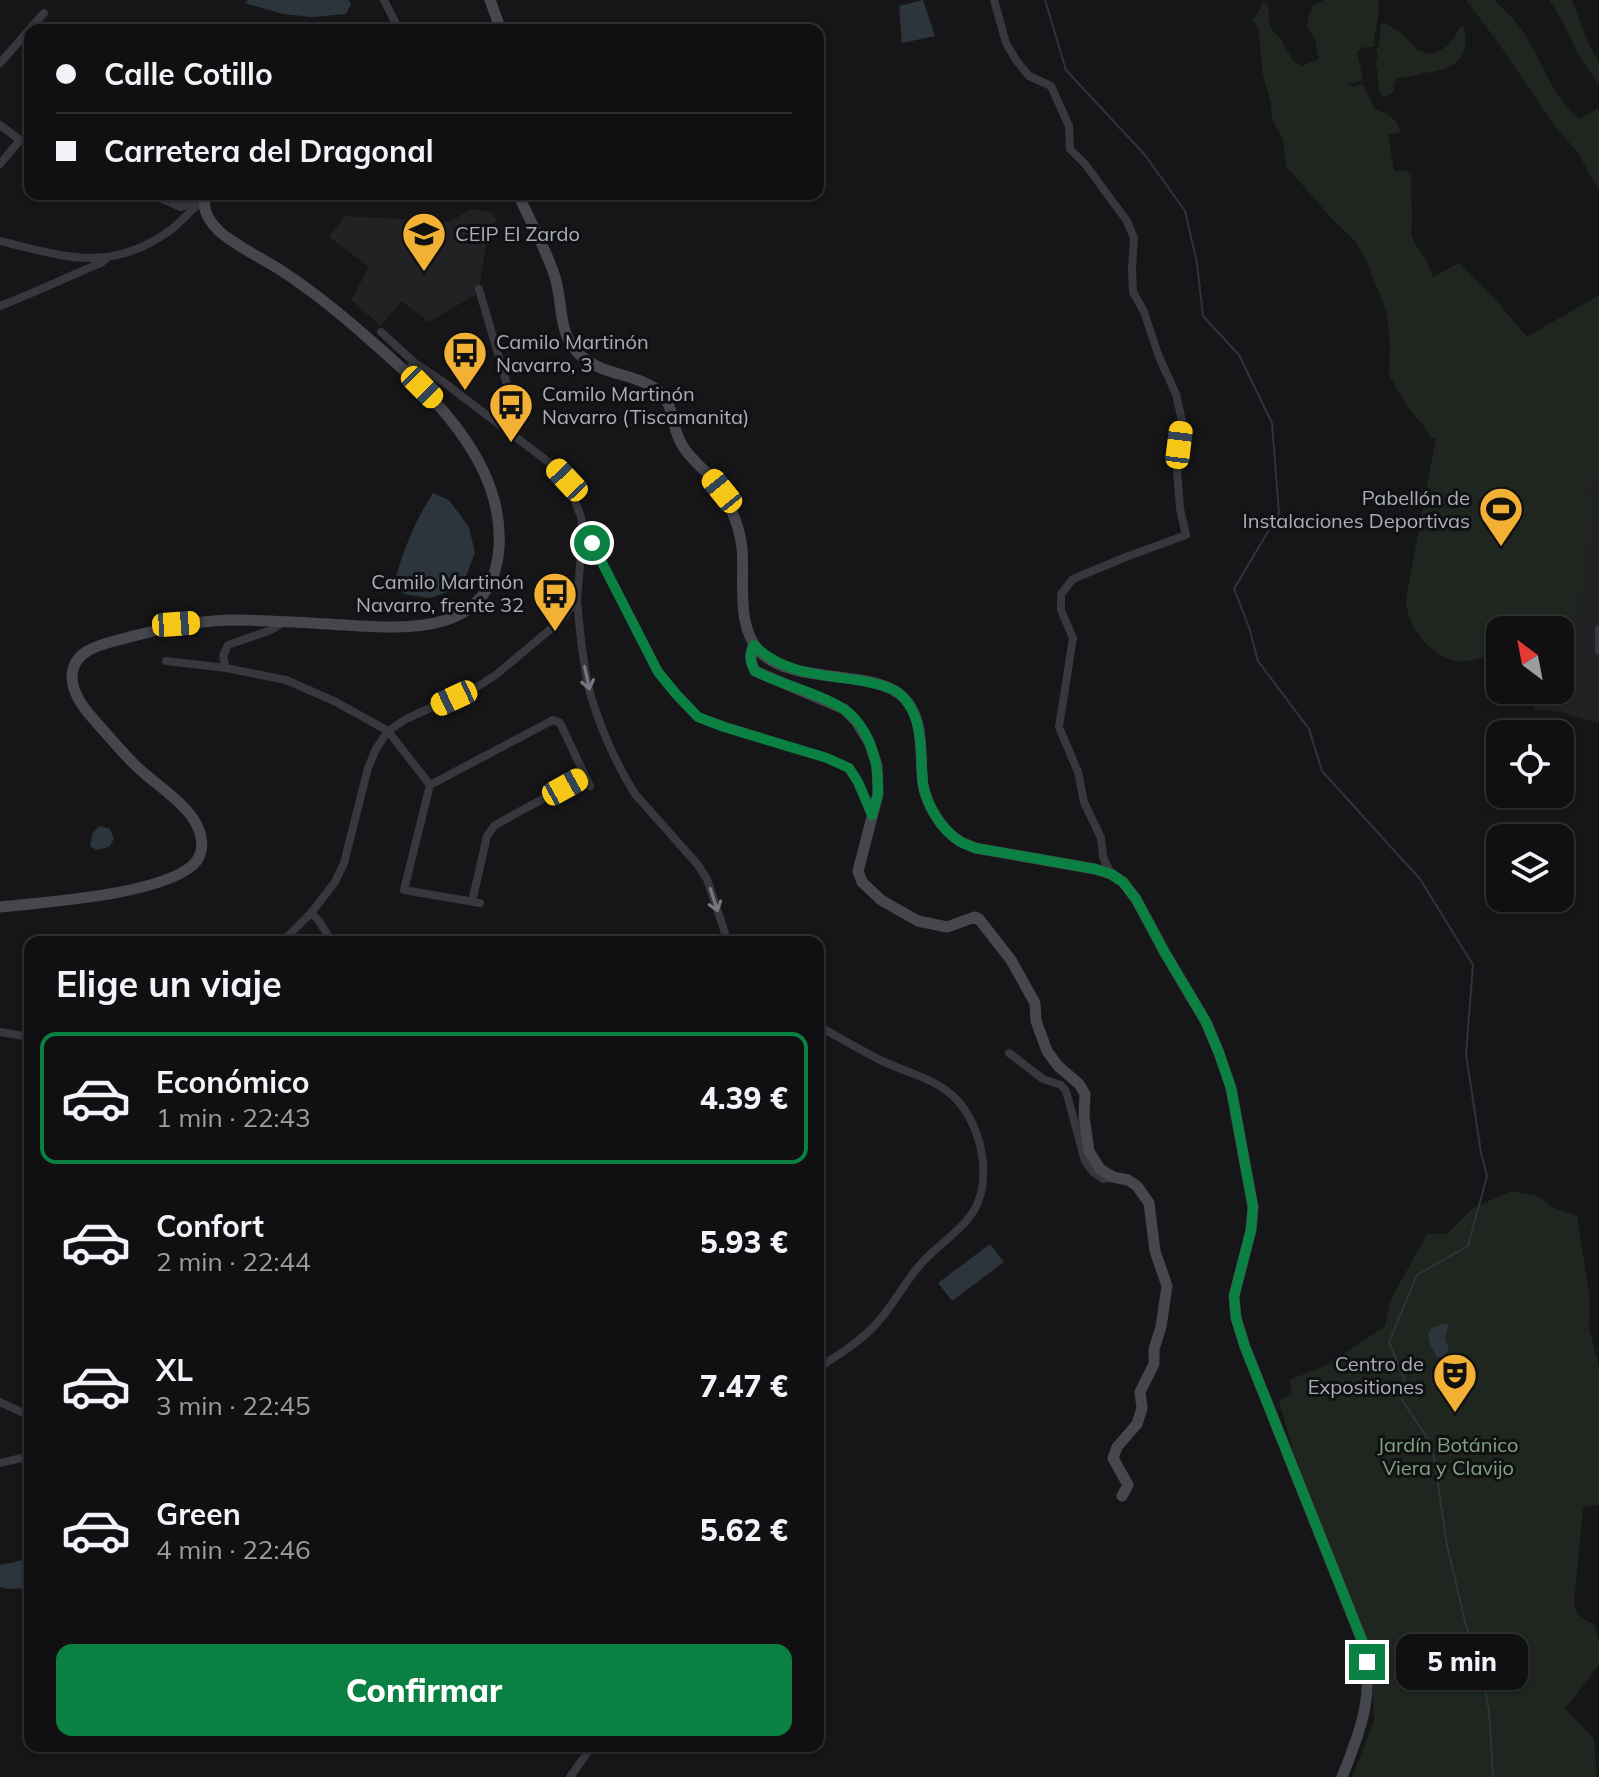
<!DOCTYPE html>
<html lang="es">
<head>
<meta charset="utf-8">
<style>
	body { margin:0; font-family:Mulish,sans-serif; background:#1e1e20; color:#f1f3f6; height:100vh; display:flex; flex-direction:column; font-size:30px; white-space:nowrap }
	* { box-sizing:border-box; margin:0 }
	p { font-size:26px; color:#9c9d9f }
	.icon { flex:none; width:44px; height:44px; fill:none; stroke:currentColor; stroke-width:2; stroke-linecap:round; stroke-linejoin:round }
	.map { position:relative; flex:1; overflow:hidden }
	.panel { position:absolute; left:24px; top:936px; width:800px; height:816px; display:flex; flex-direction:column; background:#101012; border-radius:16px; box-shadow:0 2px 6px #0004,0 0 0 2px #303032 }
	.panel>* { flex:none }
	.top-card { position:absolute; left:24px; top:24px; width:800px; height:176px; border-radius:16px; box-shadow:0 2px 6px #0004,0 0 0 2px #303032; display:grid; align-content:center; height:176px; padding:0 32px; background:#101012 }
	.needle { width:52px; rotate:328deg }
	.tools { position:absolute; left:1486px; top:616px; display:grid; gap:16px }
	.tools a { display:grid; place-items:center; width:88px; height:88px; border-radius:16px; background:#101012; box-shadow:0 2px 6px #0004,0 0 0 2px #303032; font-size:40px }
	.end { position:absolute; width:36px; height:36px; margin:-18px; border:10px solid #0b8043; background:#fff; box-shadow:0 0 0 4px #fff }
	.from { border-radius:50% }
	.bubble { position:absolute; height:56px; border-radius:16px; background:#101012; box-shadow:0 2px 6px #0004,0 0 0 2px #303032; font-size:26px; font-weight:800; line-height:56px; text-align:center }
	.car { position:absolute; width:24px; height:48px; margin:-24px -12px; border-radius:10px; box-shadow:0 0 6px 2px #0007; background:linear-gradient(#f5c518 24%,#345 0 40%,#f5c518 0 76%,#345 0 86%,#f5c518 0) }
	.top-card b { display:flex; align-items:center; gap:28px; height:76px; font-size:30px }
	.top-card b+b { border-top:2px solid #303032 }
	.top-card i { width:20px; height:20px; background:#f1f3f6 }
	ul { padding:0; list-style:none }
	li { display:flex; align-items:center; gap:24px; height:132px; margin:0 16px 12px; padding:0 16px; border:4px solid transparent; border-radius:16px }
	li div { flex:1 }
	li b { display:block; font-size:30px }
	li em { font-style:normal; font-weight:800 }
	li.selected { border-color:#0b8043 }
	li>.icon { width:72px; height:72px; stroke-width:1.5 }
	h2 { padding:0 32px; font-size:36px; line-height:96px }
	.primary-button { display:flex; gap:16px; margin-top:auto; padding:16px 32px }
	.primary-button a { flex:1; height:92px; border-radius:16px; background:#0b8043; color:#fff; font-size:32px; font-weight:800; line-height:92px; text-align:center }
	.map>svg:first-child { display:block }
	.built { fill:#222225 }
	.green { fill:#1e261f }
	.water { fill:#2c353c }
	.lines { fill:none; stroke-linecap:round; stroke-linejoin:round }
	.stream { stroke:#2c353c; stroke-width:2 }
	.street { stroke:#37383d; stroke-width:8 }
	.secondary { stroke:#45474d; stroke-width:11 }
	.oneway { stroke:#757881 }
	.route { stroke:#0b8043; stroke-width:10 }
	.labels { text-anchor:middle; stroke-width:6; stroke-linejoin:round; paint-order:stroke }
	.poi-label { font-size:20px; fill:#a8adb8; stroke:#111113; text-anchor:start }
	.park-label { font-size:20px; fill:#7fa381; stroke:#111113 }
</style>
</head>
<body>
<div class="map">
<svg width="1599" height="1777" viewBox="0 0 1599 1777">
	<rect width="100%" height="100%" fill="#161618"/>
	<path class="built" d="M471,209L490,212L498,220L488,228L481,279L475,295L429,322L401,301L381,326L351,300L369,267L329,237L345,216L450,222Z
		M1599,420V723L1560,712L1535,709L1521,690H1560V630H1500V649L1488,655L1466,661L1453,660L1439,654L1418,634L1412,624L1406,600L1436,438Z"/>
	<path class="green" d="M1262,0L1268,5L1270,27L1281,40L1294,62L1302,66L1319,59L1314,37L1307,27L1308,18L1313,6L1324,0H1378C1381,19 1373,29 1374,46L1361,48L1357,52L1363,80L1348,84L1353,87L1363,84L1375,109C1388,113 1397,119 1401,132L1388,135L1394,171H1406L1411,176L1412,225C1408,239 1418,246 1424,257C1428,263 1430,270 1433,277L1459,263L1494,298L1527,337L1599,295V450L1594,456L1599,460V479L1590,474L1586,494L1594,496L1574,634L1541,628V622L1521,619L1519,630H1500V649C1489,655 1476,661 1463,661C1433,661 1407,628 1406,600L1436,438L1431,437C1425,426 1417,419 1410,410C1402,399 1397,387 1389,376L1390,343L1386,310L1368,265L1356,242L1332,219L1286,166L1283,140L1272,119L1271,104L1263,75L1258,28L1252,21L1261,8Z
		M1466,0H1494C1505,10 1516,21 1524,33C1543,62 1552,97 1579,119L1599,108V191L1578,153L1554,125L1499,44Z
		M1549,0H1572L1587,40L1599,63V84L1580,58L1560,17Z
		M1386,23L1404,35L1418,51L1433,54C1447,47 1454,42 1459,27H1464C1471,60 1454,69 1424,73C1415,75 1407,78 1397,78L1393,84L1394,92L1385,97L1381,95C1376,85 1380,73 1375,63L1378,55L1376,50L1379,46L1381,24Z
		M1512,1191L1540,1197L1549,1206L1577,1216L1590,1299L1589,1328L1599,1367V1505L1583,1507L1574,1603C1576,1616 1583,1619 1594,1624L1599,1641V1665L1565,1709L1594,1739L1597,1777H1352L1374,1721L1371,1658L1293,1450L1279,1402L1292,1393L1289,1380L1325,1366L1385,1326L1390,1301L1427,1234H1447L1473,1208Z"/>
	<path class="water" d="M248,0H348L351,4L346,14L312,17L283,14L245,3Z
		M923,0L935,36L902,43L899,6Z
		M433,493L449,500L469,527L475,553L466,576L448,592L429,598L404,594L396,577C404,548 416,519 433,493Z
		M100,826L110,829L114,839L109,847L96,850L90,846L93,832Z
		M990,1244L1004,1262L952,1301L938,1283Z
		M1444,1324H1448L1449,1328L1447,1330L1445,1339L1449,1349C1446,1354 1444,1358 1437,1358C1433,1350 1429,1344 1428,1334L1432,1328Z
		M24,1560L30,1563V1588L7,1589L0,1587V1565Z"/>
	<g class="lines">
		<path class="stream" d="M1045,0L1066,70L1145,155L1185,211L1197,263L1203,316L1239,355L1272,423L1279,513L1234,589L1249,627L1258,661L1309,729L1322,771L1420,879L1473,965L1466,1054L1481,1153L1487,1176L1468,1246L1417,1275L1389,1342L1406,1384L1402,1400L1432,1445L1447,1545L1466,1626L1479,1658L1489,1711L1493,1777"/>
		<path class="street" d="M384,0L399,30
			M994,0L1006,43L1016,60L1029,76L1051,86L1069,126L1070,149L1085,164L1127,221L1134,238L1132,268L1133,292L1144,312L1159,357L1176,394L1182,421L1177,469L1180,509L1186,535L1126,557L1073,579L1061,594V610L1073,638L1059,727L1078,772L1084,802L1101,838L1103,857L1111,874
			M0,63L44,13
			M0,125L20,140L30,144
			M0,164L20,140
			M150,194L181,207L199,201
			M0,241C66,257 111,274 172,229C183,220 193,208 204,199
			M479,289L518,422L513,436
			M0,306C34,293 67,277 101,263L106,259
			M381,332L415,363
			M583,531L592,543L658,672L676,694L698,717L827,758L849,768L858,782L872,815
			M577,600C580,630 582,660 589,689C598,723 616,764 635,794L698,865L707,879L728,942
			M283,622L271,630L228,645L223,656L226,668L286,680L336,702L388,731L430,785
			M1599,629V651
			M166,661L226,668
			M472,902L487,836L495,825L585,776
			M480,903L404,890L430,785L553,720L560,723L590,786
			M311,913L319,921L332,942
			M282,942L311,913L335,882L344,863L368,768L376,749L388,731L406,719L477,687L497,674L559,622L577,600L583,531L581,517L567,480L555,467L442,381L415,363L406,371
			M818,1026C839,1037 860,1050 882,1061C908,1073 938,1079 957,1100C983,1128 995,1187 968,1219C954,1236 934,1248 920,1265C904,1283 893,1306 876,1324C860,1342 838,1355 818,1368
			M0,1032L30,1037
			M1009,1053L1043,1079L1061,1085L1066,1091L1085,1161L1093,1172L1103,1179L1113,1177
			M0,1402L30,1416
			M0,1463L30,1456
			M570,1777L592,1746"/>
		<path class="secondary" d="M490,0L501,30
			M518,194C530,221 546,249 555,277C562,299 559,329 573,347C595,376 627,371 653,387C676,400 670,426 682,445C693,464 715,476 725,496C733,512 740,529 742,548C745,581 735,627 761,653C795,686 876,668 904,698C926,721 919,755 923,785C927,805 941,829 958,840C963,844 970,845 975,848L1095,869L1111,874L1123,882L1136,899L1165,953L1206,1022L1219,1053L1231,1088L1253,1207L1251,1230L1234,1296L1236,1318L1245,1347L1363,1643C1375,1694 1361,1730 1342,1777
			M754,645C749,655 750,661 755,671L844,709L856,721L869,742L877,765L878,794L858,871L862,882L881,900L918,921L947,927L975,917L979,919L1011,960L1035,1003L1036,1021L1047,1051L1058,1066L1079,1084L1085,1094L1084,1117L1089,1151L1100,1169L1113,1177L1128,1180L1137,1186L1149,1203L1155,1251L1167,1286L1161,1327L1154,1349V1364L1140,1392L1142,1408L1137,1424L1117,1447L1113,1458L1128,1485L1122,1496
			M0,907C46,902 159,895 193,865C206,853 203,834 194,820C180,798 150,781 132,762C122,752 113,741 103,730C90,715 72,698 72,676C73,651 99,645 118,640C156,630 190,621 230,620C263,620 296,622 329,624C397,628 491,642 499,548C505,461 429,391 369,339C342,315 315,293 285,273C266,260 235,246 219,231C209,221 200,207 207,194"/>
	</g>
	<defs><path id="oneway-shaft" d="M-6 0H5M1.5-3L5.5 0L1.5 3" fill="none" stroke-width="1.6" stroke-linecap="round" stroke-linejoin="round" transform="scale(2)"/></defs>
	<g class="oneway">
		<use href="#oneway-shaft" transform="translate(587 678) rotate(78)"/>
		<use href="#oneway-shaft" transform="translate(714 900) rotate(72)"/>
	</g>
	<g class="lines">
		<path class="route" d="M592,543L658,672L676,694L698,717L724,727L827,758L849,768L858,782L872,815C874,807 878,798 878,790C879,761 868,724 842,708C815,691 783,686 755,671C750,661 749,655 754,645C782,674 825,675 863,681C876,684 892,686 902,696C910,703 914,713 917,723C922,743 921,763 923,784C926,804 941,829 958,840C963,844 969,845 975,848L1095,869L1111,874L1123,882L1136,899L1165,953L1206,1022L1219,1053L1231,1088L1253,1207L1251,1230L1234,1296L1236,1318L1245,1347L1363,1643L1367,1662"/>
	</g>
	<defs>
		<g id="school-pin" transform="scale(2.3)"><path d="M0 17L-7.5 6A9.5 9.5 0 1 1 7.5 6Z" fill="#f2b134" stroke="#111113"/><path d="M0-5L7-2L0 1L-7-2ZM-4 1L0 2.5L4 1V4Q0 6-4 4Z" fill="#111"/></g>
		<g id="bus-pin" transform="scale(2.3)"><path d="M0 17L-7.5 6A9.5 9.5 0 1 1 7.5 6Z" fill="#f2b134" stroke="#111113"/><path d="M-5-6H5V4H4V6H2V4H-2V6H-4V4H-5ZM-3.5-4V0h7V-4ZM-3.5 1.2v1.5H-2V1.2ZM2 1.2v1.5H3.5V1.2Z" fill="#111"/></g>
		<g id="stadium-pin" transform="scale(2.3)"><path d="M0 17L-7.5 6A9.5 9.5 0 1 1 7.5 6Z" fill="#f2b134" stroke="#111113"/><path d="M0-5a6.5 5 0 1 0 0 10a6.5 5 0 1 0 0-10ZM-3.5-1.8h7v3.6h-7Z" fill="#111"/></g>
		<g id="theatre-pin" transform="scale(2.3)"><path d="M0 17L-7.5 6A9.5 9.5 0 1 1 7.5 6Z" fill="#f2b134" stroke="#111113"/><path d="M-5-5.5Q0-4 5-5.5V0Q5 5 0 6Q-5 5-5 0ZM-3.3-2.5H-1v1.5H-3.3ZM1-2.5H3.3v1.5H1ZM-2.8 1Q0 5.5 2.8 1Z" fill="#111"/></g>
	</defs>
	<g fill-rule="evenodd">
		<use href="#school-pin" x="424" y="234"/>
		<use href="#bus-pin" x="465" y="353"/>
		<use href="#bus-pin" x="511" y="405"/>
		<use href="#stadium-pin" x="1501" y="509"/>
		<use href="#bus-pin" x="555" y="594"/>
		<use href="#theatre-pin" x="1455" y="1375"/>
	</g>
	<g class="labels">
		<g class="poi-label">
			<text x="455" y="241">CEIP El Zardo</text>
			<text x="496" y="349">Camilo Martinón<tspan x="496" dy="23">Navarro, 3</tspan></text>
			<text x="542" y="401">Camilo Martinón<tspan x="542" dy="23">Navarro (Tiscamanita)</tspan></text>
			<text x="1470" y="505" text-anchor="end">Pabellón de<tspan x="1470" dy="23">Instalaciones Deportivas</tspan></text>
			<text x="524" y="589" text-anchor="end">Camilo Martinón<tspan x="524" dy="23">Navarro, frente 32</tspan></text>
			<text x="1424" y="1371" text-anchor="end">Centro de<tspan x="1424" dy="23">Expositiones</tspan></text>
		</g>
		<g class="park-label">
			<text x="1448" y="1452">Jardín Botánico<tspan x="1448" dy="23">Viera y Clavijo</tspan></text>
		</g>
	</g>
</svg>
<div class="tools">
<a><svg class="needle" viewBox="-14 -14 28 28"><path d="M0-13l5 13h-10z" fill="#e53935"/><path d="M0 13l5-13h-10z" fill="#9c9d9f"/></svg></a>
<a><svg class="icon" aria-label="locate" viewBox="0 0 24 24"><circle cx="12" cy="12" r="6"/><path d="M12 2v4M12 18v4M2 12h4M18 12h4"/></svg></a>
<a><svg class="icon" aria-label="layers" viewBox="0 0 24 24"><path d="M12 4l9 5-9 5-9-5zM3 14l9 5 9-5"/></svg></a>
</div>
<i class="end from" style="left:592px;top:543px"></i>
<i class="end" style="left:1367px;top:1662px"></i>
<div class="bubble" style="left:1396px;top:1634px;width:132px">5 min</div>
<i class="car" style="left:422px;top:387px;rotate:135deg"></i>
<i class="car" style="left:1179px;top:445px;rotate:7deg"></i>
<i class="car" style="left:567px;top:480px;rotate:317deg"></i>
<i class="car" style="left:722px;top:491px;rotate:321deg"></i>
<i class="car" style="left:176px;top:624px;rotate:86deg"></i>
<i class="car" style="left:454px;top:698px;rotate:245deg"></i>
<i class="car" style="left:565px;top:787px;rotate:61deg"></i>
<div class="top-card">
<b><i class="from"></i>Calle Cotillo</b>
<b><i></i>Carretera del Dragonal</b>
</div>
<section class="panel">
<h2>Elige un viaje</h2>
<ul>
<li class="selected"><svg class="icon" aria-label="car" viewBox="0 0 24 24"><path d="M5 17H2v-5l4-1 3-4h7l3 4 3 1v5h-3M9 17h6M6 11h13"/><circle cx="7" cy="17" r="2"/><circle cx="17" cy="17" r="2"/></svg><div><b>Económico</b><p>1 min · 22:43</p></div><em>4.39 €</em></li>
<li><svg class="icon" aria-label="car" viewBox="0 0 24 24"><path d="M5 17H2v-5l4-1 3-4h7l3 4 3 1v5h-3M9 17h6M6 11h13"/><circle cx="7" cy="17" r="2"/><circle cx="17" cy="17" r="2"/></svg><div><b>Confort</b><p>2 min · 22:44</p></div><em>5.93 €</em></li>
<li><svg class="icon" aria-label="car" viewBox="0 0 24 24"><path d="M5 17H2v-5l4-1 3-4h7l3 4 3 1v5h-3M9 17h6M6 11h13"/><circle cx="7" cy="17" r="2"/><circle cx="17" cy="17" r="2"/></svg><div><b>XL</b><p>3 min · 22:45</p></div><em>7.47 €</em></li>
<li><svg class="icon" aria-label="car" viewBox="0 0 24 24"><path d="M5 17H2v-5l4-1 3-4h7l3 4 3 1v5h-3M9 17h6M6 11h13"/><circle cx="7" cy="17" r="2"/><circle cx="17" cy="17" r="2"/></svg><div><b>Green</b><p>4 min · 22:46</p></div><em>5.62 €</em></li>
</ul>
<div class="primary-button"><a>Confirmar</a></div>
</section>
</div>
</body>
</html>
